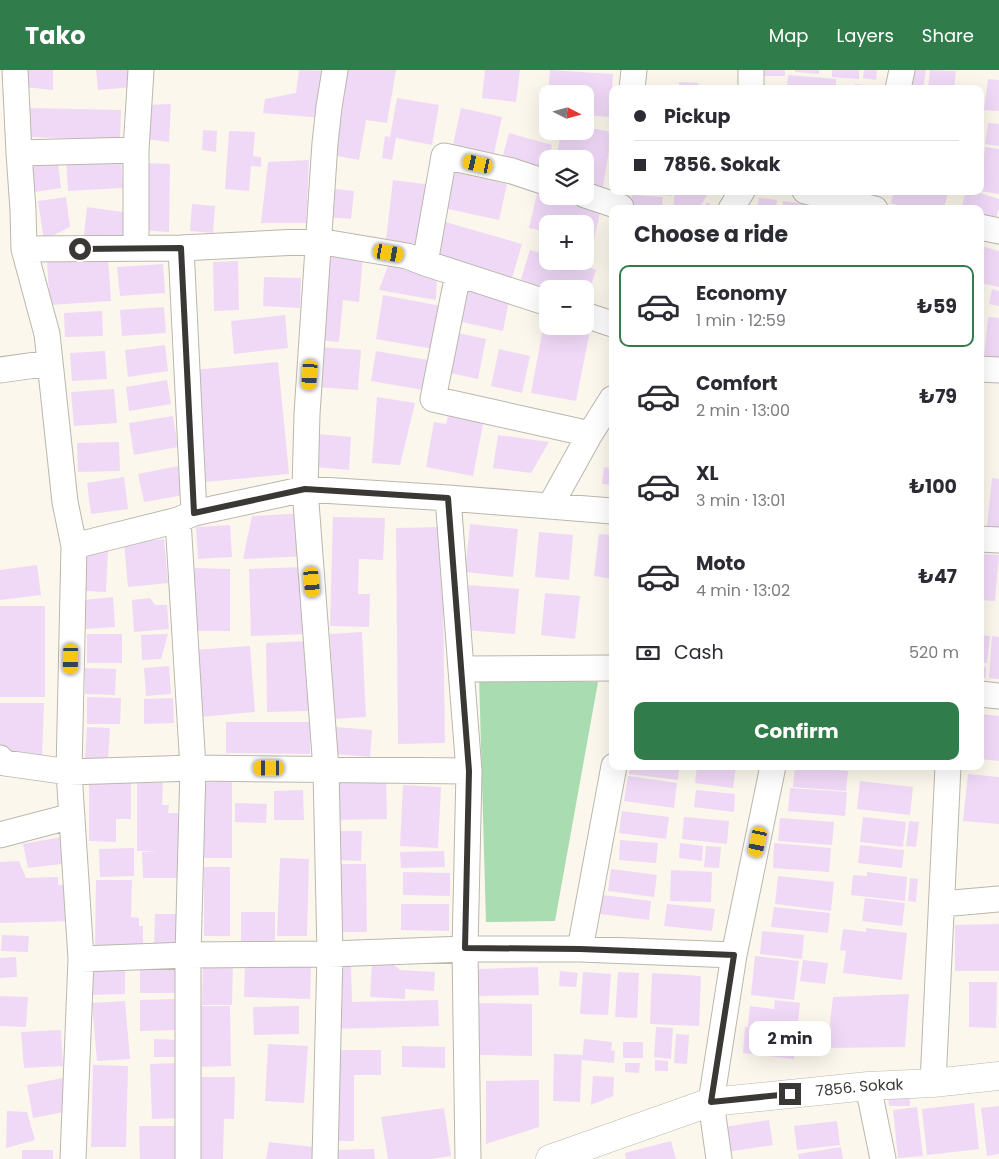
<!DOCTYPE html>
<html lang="en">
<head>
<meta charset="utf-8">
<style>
	body { margin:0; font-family:Poppins,sans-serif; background:#f7f7f7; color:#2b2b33; height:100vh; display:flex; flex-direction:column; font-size:19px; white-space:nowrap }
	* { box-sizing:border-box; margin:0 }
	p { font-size:16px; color:#7c7c81 }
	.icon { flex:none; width:28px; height:28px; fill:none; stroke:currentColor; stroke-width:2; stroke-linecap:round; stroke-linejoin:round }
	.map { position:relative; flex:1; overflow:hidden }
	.side { position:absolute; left:609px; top:135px; width:375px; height:565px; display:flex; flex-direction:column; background:#fff; border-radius:10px; box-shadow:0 5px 20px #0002 }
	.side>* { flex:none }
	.hud { position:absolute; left:609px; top:15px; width:375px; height:110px; border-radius:10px; box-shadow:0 5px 20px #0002; display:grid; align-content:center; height:110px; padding:0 25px; background:#fff }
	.needle { width:32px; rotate:96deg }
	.tools { position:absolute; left:539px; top:15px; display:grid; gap:10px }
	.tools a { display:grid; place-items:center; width:55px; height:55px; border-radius:10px; background:#fff; box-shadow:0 5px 20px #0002; font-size:25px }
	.end { position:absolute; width:22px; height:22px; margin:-11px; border:6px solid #3a3834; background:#fff; box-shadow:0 0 0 2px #fff }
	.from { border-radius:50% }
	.bubble { position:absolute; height:35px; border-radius:10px; background:#fff; box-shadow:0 5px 20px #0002; font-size:16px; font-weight:700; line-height:35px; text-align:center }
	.car { position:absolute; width:15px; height:30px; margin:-15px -8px; border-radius:6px; box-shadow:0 0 4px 1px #0007; background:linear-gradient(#f5c518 24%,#345 0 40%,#f5c518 0 76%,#345 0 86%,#f5c518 0) }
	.hud b { display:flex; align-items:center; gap:18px; height:48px; font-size:19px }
	.hud b+b { border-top:1px solid #e1e1e2 }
	.hud i { width:12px; height:12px; background:#2b2b33 }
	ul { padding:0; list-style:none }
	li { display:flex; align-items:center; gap:15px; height:82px; margin:0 10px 8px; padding:0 15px; border:2px solid transparent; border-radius:10px }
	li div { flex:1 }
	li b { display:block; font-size:19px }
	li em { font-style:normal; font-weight:700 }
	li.current { border-color:#307c4b }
	li>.icon { width:45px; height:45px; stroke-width:1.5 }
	h2 { padding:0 25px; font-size:22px; line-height:60px }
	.pay { display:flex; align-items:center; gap:12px; height:55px; padding:0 25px; font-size:19px }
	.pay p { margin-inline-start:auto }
	.primary-button { display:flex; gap:10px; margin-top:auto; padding:10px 25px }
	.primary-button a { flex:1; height:58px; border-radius:10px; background:#307c4b; color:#fff; font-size:20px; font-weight:700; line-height:58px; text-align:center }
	header { display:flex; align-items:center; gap:30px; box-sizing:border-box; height:70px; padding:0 25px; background:#307c4b; color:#fff }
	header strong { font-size:24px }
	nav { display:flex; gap:28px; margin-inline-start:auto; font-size:18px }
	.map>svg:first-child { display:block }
	.green { fill:#a9dcb0 }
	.building { fill:#f0d9f7 }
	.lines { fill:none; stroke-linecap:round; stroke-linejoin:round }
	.street-casing { stroke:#bbb7ad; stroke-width:27 }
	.secondary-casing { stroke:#bbb7ad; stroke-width:29 }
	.street { stroke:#fff; stroke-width:25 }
	.secondary { stroke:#fff; stroke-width:28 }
	.route { stroke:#3a3834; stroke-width:6 }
	.labels { text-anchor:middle; stroke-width:4; stroke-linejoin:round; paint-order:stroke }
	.street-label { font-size:15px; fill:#3a3834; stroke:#fff }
</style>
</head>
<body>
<header>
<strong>Tako</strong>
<nav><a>Map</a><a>Layers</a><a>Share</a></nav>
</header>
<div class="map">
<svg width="999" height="1089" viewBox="0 0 999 1089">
	<rect width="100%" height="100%" fill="#fbf7ec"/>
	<path class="green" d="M479,606L598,612L555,851L486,852Z"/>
	<path class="building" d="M27,0H53V20L25,17Z
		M96,0H132L133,17L98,20Z
		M299,0L328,1L324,48L263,43L265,29L296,23Z
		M341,0H396L387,53L366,50L359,90L327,84Z
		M485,0H520L516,32L482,28Z
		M550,0L613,4L610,47L585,45V24H548Z
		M764,0H785V6H764Z
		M795,0H819V4L795,2Z
		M832,0H859V9L832,7Z
		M864,0H877L876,10L863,8Z
		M910,0H926L923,19H908Z
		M930,0L956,1L954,19H928Z
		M788,5L836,9V19H787Z
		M988,9L999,10V41L984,40Z
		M679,12L698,13V19H679Z
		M855,14L881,18V19H854Z
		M397,28L439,35L432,75L396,68L392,90L382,88L385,66L390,67Z
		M171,34L169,72L145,69L146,35Z
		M30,38L121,40L120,70L29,67Z
		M461,38L502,47L493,88L452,79Z
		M988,53L999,54V76L985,74Z
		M585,57L612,62L603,117L585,114V89H556L561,61H585Z
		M203,60L217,61L216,82L202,80Z
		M229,61L255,62L253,86L261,87V97L251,96L249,121L225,119Z
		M509,63L552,75L545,101L502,89Z
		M985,77L999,79V124L980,121V86L984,87Z
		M121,87L123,118L68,121L66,89Z
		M309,90L306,153H261L268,92Z
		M58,92L61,118L35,122L31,96Z
		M145,93L170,94L169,162L141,160Z
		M448,100L507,114L499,150L439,137Z
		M393,110L431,115L424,182L385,178Z
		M327,118L354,121L351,149L324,147Z
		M634,121H672V126L634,123Z
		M675,121H688L707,125L699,139H673Z
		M894,121H948L944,139H912L891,133Z
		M966,121H974L999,129V138L994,155L980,151V139H961Z
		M537,124L601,139L593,173L585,171V154H548V162L529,158Z
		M632,125L663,127L662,139H631Z
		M66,127L70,157L44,170L38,131Z
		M759,128L777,130L776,139H757Z
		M783,131L811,135V139H782Z
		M707,132L717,139H703Z
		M192,134L215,136L213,163L190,161Z
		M87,137L130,143L127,171L84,165Z
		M442,151L522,174L512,208L432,184Z
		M981,176L999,181V217L980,213Z
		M530,180L548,185V191H568L596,200L585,233V219H548V221L520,212Z
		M326,182L363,185L359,232L343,230L339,272L318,270Z
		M108,188L111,231L50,235L47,192Z
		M238,191L239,240L214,241L213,192Z
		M389,193L437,205L436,230L379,220Z
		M163,194L165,223L120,226L117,197Z
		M264,207L301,208L300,238L263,236Z
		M461,215L510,225L503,261L453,250Z
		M992,219L999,221V236L989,234Z
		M383,225L441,236L433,279L376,269Z
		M164,237L166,263L122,266L120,240Z
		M102,241L103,266L65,267L64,243Z
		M285,245L288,278L234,284L231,251Z
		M545,247L548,248V256H591L576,331L531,323Z
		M988,247L999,248V289L984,287Z
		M453,262L486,269L478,309L445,302Z
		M165,275L168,301L128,307L125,280Z
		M320,277L361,280L358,320L317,317Z
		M499,279L530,286L522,323L491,316Z
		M105,281L107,309L72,311L70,283Z
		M376,281L428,290L423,320L371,311Z
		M278,292L289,404L205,412L194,300Z
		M167,310L171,334L129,341L126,317Z
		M114,319L117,353L74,356L71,322Z
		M377,327L415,333L400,395L372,393Z
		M449,342L484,349L473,406L426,397L434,352L446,354Z
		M173,346L178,377L134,385L129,353Z
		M317,364L351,367L349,400L315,397Z
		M498,365L549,372L531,403L493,398Z
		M119,372L120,401L78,402L77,373Z
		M611,388H612V415L602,414L604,397L610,398Z
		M178,396L184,425L144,432L138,404Z
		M124,407L128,439L91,444L87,413Z
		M992,408L999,409V459L987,457Z
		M306,443L308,486L243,489L252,446Z
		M333,447L385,448L383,490L359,489L358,524H370L369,557L330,556Z
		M470,454L518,459L513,507L465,502Z
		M230,455L232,487L198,489L196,457Z
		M442,457L445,673L398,674L396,458Z
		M539,462L573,465L569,510L535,507Z
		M599,464L612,465V509L594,506Z
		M164,469L168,513L128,517L124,473Z
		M108,479L106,522L85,521L86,486Z
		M980,484L999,485L995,531L980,530Z
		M37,495L41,525L0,530V500Z
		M305,497L307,564L251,566L249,499Z
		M194,498L230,499V561H194Z
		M467,515L519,519L515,564L463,560Z
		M545,523L580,526L575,569L541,565Z
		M113,527L115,557L86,559L84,530Z
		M150,528L155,535H167L169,559L134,562L132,530Z
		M0,536H45V627H0Z
		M362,562L366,647L334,649L330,564Z
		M87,564H122V593H87Z
		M168,564L161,589L142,590L141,565Z
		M980,565L990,566L987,593L980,592Z
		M992,566L999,567V609L989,608Z
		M308,571L309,641L267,642L266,573Z
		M250,576L255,642L199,647L194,580Z
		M169,596L171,624L146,626L144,598Z
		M980,596L986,597V608L980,607Z
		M85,598L116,599L115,625L85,624Z
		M87,627L121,628L120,654H87Z
		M173,628L174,653L144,654V629Z
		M0,633H44L42,688H14L0,678Z
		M980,644L999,646V691L980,689Z
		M226,652H310V684L226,683Z
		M87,657L110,658L108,691L85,690Z
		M336,657L372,660L370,687L334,684Z
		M630,696H679L678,710L629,704Z
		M697,696H736L733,718L695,713Z
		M795,697L848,701L846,721L793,717Z
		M968,704L999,707V754L963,751Z
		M628,706L677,713L674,738L624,731Z
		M89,707L131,708V749H116V772L89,771Z
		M386,707L387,749L334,750L333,708Z
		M860,711L913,717L910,745L857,739Z
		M137,712L163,713L162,735H169L168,743H178V782H184L185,808H143L142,782L158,781H137Z
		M201,712H232V788H202Z
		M403,715L441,717L438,778L400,776Z
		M790,718L847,722L845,746L788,741Z
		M303,720L304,750H274V721Z
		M696,720L735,724L734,742L694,737Z
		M235,733L267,734L266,753L235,752Z
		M622,741L669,747L666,769L619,763Z
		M684,747L729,751L727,774L682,769Z
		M863,747L906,752L903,777L860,772Z
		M780,748L834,752L832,775L778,771Z
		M909,751L919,752L916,777L906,776Z
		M340,761H362L361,791L339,790Z
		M67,766L69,793L28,798L23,774Z
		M620,770L658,773L656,793L619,790Z
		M680,773L703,776L702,791L679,788Z
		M774,773L831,778L829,802L773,798Z
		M860,775L904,780L902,798L858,793Z
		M706,776L721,777L719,798L704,797Z
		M134,778V806L100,807L99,779Z
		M444,781L445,797L401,798L400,782Z
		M280,788L309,789L307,866H277Z
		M19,791L26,808L58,807V815H74L75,851L0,853V792Z
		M337,794H366L367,862H338Z
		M204,797H230V866H204Z
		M611,799L657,805L654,827L608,821Z
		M671,800L712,802L711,832L670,831Z
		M403,802L450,803V826L403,825Z
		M867,802L907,807L905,831L851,825L853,805L867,806Z
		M778,806L834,812L831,841L775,834Z
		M910,808L918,809L916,832L908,831Z
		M96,810H132L131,847L139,848V856H143V880L95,879Z
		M603,825L651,831L649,850L600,844Z
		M865,828L905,833L902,856L862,851Z
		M401,834H449V861L401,860Z
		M667,834L715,839L712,861L664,856Z
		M774,837L830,843L828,863L771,857Z
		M241,842H275V874H241Z
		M155,844H180L179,876H154Z
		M999,854V901H955V855Z
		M866,858L907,863L902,910L843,903L846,881L840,880L843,859L866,862Z
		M762,861L804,865L802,889L760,884Z
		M2,865L29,866L28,882L1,881Z
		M755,886L799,891L794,930L751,925Z
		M16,887L17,907L0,908V888Z
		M203,890L233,891L232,935H202Z
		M803,890L828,893L825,914L800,911Z
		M372,892L392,893L400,900L435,902L434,921L405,919V929L370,927Z
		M125,893V924L91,925V894Z
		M140,893H179V923H140Z
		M245,895L311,897L310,929L244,927Z
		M332,895H351L352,932L438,930L439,956L333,959Z
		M538,897L539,925L478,926V899Z
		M560,901L578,903L576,917L559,916Z
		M583,902L611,904L608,945L580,944Z
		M618,902L639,903L637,948L615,947Z
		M652,903L701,906L699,956L650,954Z
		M969,912H997L996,958L969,957Z
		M909,924L905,977L827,978L833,927Z
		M0,926L28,927L26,957L0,956Z
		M175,929L176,960L140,961V930Z
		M775,930L800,933L794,989L743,983L745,957H748L750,936L774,939Z
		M125,931L130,989L97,991L92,933Z
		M479,933L532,934V986L479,985Z
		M195,936H230L231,996L196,997Z
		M299,936V964L254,965L253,937Z
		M656,957L673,958L671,989L654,987Z
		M61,960L63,996L24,998L21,962Z
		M676,964L689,965L687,994L674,993Z
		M154,969L180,970V987H154Z
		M584,969L612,972L611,980L615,981L614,993L582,990Z
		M623,972H643V988H623Z
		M268,974L308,976L304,1033L265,1031Z
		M402,976L445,977V998L402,997Z
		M334,980H381V1005H354V1071H334Z
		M554,984L582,985L580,1032L553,1031Z
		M655,990L668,991V1001H655Z
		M179,993L182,1048L152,1049L150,994Z
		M625,993H640L639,1003L625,1002Z
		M93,995L128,996L126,1077H91Z
		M593,1006L614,1007L613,1026L591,1035Z
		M197,1007H235L234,1049H224L223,1089H195Z
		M63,1008L69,1041L33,1048L27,1015Z
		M539,1010V1057L486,1074V1011Z
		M909,1019L910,1036H889L888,1020Z
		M974,1033L979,1079L927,1085L922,1039Z
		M999,1036V1084L987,1086L981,1038Z
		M917,1037L923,1086L898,1088L893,1040Z
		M444,1038L451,1086L431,1089H388L381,1047Z
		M7,1041L27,1042L35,1070L6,1078Z
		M769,1050L773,1075L727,1082L724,1057Z
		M837,1051L840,1075L797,1080L794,1056Z
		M139,1056H178V1089H140Z
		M671,1071L676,1089H626L625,1083Z
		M269,1072L314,1077L313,1089H266Z
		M841,1077L843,1089H799L798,1084Z
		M374,1079L375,1089H334V1080Z
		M22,1080H53V1089H22Z"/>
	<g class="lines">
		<g class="street-casing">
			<path id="street" d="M15,0L19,83L23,140L24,179L47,264L65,432L74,476L69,702L81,889L73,1089
				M632,19L634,0
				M751,19V0
				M898,19L902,0
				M19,83L136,80
				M805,121L875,139
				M585,125L621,137
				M731,139L742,121
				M980,157L999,161
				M136,178V80L141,0
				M181,178L194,443
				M24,179L181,178L318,171L407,186L425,193L548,233
				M425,193L444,86L512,101L548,113
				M458,204L433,329L590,364
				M585,245L612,254
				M980,299L999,300
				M0,300L50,293
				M448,428L461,599L612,598
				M550,436L590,364L612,329
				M178,450L193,698L188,885V1089
				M980,469L999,470
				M74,476L178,450L194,443L305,419L448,428L612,441
				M461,599L469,701L465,879L468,1089
				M980,624L999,626
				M0,688L5,693L69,702L193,698L469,701
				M0,765L72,746
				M942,834L999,829
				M580,879L614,696
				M81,889L188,885L330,884L465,879H580L734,885
				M933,1013L948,696
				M868,1016L883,1089
				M325,1089L330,884L326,699L305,419L307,344L325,73L329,37L335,0
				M719,1089L711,1032L734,885L773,696"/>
		</g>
		<g class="secondary-casing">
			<g id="secondary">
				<path id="s1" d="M550,1089L711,1032L868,1016L933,1013L999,1006"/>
			</g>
		</g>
		<use href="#street" class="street"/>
		<use href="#secondary" class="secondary"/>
	</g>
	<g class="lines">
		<path class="route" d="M80,179L181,178L194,443L305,419L448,428L469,701L465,878L580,879L734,885L711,1032L790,1024"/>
	</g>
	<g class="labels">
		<g class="street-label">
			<text dy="5" stroke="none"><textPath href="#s1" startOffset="320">7856. Sokak</textPath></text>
		</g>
	</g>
</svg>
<div class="tools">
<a><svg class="needle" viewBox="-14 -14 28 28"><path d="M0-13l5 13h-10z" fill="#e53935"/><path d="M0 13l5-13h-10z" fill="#7c7c81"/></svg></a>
<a><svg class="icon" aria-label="layers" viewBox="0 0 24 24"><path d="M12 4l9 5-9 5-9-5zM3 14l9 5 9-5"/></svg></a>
<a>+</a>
<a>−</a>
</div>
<i class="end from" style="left:80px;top:179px"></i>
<i class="end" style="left:790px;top:1024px"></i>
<div class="bubble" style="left:749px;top:951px;width:82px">2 min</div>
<i class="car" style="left:478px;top:94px;rotate:283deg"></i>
<i class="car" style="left:389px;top:183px;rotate:100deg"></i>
<i class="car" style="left:310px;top:305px;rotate:184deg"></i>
<i class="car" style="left:312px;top:512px;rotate:175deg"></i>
<i class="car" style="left:71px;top:589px;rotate:181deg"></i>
<i class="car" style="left:269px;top:698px;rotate:270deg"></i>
<i class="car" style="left:758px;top:772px;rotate:192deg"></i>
<div class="hud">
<b><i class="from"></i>Pickup</b>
<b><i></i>7856. Sokak</b>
</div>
<section class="side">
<h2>Choose a ride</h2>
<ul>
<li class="current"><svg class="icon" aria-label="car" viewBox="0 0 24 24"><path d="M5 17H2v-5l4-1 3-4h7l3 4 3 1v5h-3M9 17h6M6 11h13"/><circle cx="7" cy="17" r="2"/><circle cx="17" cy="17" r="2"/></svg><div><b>Economy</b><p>1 min · 12:59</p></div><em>₺59</em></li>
<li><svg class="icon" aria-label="car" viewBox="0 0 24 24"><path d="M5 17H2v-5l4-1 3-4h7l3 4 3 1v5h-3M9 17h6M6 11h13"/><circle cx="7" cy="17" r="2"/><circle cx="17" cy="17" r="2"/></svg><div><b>Comfort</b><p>2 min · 13:00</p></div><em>₺79</em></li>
<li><svg class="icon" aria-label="car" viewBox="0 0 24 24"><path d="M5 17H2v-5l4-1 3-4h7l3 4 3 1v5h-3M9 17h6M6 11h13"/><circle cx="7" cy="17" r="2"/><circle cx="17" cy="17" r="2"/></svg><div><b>XL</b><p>3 min · 13:01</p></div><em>₺100</em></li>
<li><svg class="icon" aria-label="car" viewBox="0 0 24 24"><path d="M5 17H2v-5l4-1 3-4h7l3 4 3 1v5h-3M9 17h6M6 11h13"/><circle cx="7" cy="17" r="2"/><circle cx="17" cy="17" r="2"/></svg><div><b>Moto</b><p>4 min · 13:02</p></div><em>₺47</em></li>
</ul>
<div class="pay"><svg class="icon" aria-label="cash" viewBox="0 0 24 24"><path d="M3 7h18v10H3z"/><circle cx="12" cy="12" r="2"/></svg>Cash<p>520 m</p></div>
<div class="primary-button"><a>Confirm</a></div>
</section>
</div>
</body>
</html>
